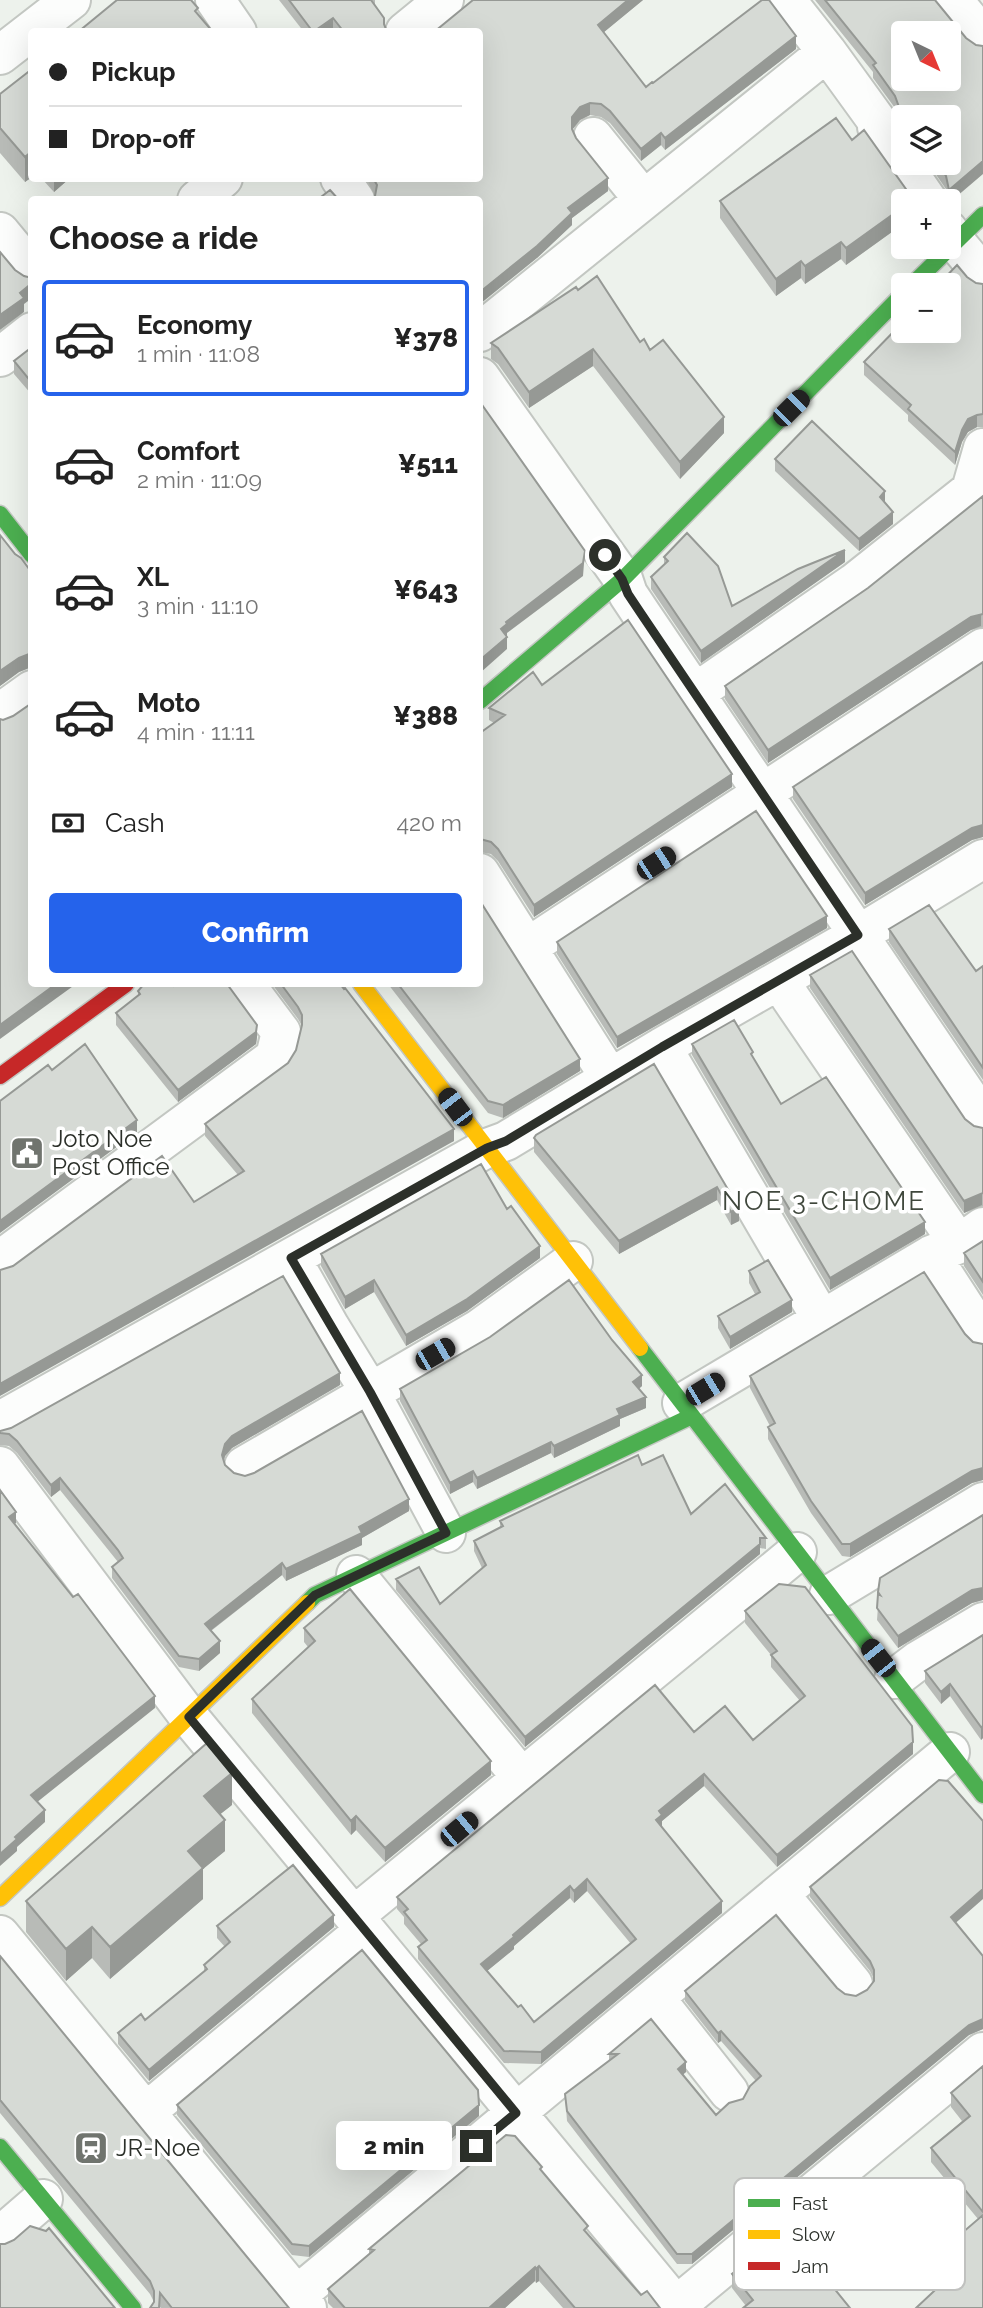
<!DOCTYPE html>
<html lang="en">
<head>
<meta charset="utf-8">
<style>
	body { margin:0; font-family:Raleway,sans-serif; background:#f6f6f6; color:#222; height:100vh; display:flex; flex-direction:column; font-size:26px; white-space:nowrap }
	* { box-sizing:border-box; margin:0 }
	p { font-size:23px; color:#767676 }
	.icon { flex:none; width:38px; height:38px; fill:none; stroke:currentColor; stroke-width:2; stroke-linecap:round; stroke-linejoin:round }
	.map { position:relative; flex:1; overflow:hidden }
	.details { position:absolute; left:28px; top:196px; width:455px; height:791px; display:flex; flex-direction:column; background:#fff; border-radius:7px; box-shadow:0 7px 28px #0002 }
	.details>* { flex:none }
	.guide { position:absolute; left:28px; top:28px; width:455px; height:154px; border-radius:7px; box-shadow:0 7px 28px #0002; display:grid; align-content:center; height:154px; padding:0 21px; background:#fff }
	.needle { width:46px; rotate:137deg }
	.buttons { position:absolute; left:891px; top:21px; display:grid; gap:14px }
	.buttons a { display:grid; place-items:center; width:70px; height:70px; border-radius:7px; background:#fff; box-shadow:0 7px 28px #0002; font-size:35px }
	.end { position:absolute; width:32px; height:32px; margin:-16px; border:9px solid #2c302a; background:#fff; box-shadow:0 0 0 4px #fff }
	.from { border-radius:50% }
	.bubble { position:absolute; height:49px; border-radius:7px; background:#fff; box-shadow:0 7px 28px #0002; font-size:23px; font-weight:800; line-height:49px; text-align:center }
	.car { position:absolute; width:21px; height:42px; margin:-21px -10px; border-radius:9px; box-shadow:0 0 5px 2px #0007; background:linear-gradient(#222 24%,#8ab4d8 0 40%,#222 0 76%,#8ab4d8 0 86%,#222 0) }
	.guide b { display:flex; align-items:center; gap:24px; height:66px; font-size:26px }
	.guide b+b { border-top:2px solid #e0e0e0 }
	.guide i { width:18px; height:18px; background:#222 }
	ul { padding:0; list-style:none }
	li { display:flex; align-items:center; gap:21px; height:116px; margin:0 14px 10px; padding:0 7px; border:4px solid transparent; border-radius:7px }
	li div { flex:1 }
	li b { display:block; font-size:26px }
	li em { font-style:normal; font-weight:800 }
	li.current { border-color:#2563eb }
	li>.icon { width:63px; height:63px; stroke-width:1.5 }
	h2 { padding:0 21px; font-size:32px; line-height:84px }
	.pay { display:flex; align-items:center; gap:18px; height:77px; padding:0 21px; font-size:26px }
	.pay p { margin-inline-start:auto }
	.cta { display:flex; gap:14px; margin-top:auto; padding:14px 21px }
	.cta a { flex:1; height:80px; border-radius:7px; background:#2563eb; color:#fff; font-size:28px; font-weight:800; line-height:80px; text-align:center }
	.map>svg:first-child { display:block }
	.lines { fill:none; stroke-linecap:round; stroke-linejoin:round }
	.street-casing { stroke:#c3c7c2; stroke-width:42 }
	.fast-casing { stroke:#c3c7c2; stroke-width:19 }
	.slow-casing { stroke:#c3c7c2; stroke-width:19 }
	.jam-casing { stroke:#c3c7c2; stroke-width:19 }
	.street { stroke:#fcfdfc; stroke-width:38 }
	.fast { stroke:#4caf50; stroke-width:16 }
	.slow { stroke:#ffc107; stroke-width:16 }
	.jam { stroke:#c62828; stroke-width:16 }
	.wall { fill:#b8bbb7; fill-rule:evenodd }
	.shaded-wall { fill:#969995 }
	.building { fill:#d6dad5; stroke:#969995; stroke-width:2; fill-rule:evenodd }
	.route { stroke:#2c302a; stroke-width:9 }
	.labels { text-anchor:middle; stroke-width:7; stroke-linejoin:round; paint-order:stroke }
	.poi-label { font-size:24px; fill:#2c302a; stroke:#fff; text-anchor:start }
	.neighbourhood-label { font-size:26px; letter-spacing:2px; fill:#3f473c; stroke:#fff }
	.key { fill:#fff; stroke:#c0c1bf; stroke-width:2 }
	.key-label { font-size:19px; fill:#2c302a }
</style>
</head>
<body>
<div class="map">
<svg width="983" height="2308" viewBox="0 0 983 2308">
	<rect width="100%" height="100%" fill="#edf2ec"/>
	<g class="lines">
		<g class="street-casing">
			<path id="street" d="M215,0L237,32
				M786,0L827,52L877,121V127L928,201
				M953,0L983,37
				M405,32L444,0
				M0,55L71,0
				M593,137L643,199
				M340,178L355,200
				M197,200L223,178
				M948,230L955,241L983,275
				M0,232L32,271
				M480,332L827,52
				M0,357L32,332
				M480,377L623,579L628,594L640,612L983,1119
				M695,693L854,583L971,490L983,448
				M0,713L32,690
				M480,873L610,1078
				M528,947L983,648
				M782,979L790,997L959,1244
				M662,1047L822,1320
				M931,1255L983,1335
				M291,1258L330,1327L370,1392L446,1533
				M0,1260L275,1057L281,1032L245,984
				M682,1403L931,1255L959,1244L983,1227
				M0,1421L487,1148L506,1141L662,1047L858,935L983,859
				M0,1466L189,1717L678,2308
				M244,1466L479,1329L573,1261
				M356,1575L522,1778
				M829,1595L983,1502
				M894,1679L919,1660L983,1622
				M780,1895L853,1984
				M354,1916L797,1552
				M0,1935L307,2308
				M655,1998L729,2092
				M146,2112L365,1930
				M0,2236L43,2199
				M297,2295L950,1752
				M676,2306L983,2052"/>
		</g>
		<g class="fast-casing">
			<path id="fast" d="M912,285L983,215
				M0,514L32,555
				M480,701L623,579L903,294
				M640,1348L983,1795
				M307,1603L315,1595L692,1416
				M0,2147L133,2308"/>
		</g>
		<g class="slow-casing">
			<path id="slow" d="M361,984L640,1348
				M0,1898L307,1603"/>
		</g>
		<g class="jam-casing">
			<path id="jam" d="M0,1076L126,984"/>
		</g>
		<use href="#street" class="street"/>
		<use href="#fast" class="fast"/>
		<use href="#slow" class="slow"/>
		<use href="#jam" class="jam"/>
	</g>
	<path class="wall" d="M279,0H375V6L387,32H334L333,31L332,32H304Z
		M473,0H643L604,32L646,87L653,83L796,49L665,150L661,145L641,161L610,123L601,117L590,115L580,120L572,130L576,138L608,191L572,218V225L537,258L375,196L366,178H480Z
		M815,0H935L966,38L949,203L946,189L928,163H948V117H903V126L899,120L895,108L873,78V72Z
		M32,69V177L25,182L0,153V94Z
		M852,140L913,201H903V224L846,265L841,259L805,284L801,278L776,296L720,218V201Z
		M41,178H70L54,192Z
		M967,277L976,283L983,284V427H977L968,432L962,442L955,465L908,421V415L864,375V362Z
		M578,290L650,350L724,433L680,479L593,366L529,408L498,364L491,359V343Z
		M32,347V395L14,374V361Z
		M775,459L885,503L893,524L859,551L775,471Z
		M983,496V627L971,630L768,763L725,699V686L868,588Z
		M0,535L32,573V669L29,668L19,672L0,686Z
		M664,557L732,606L845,562L701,663L651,589V577L664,565Z
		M983,662V837L972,840L865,905L793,799V787Z
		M542,685L732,787L534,917L498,861L491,854L480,852V733L494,723L489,720V708Z
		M827,928L617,1048L557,954V942Z
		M889,929L976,971L983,966V1080L889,942Z
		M810,975L965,1119L974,1126L983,1128V1206L964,1213L810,988Z
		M272,984H340L454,1141L2,1270L194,1202L238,1175L205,1136V1124L288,1063L296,1050L302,1026L298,1019Z
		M388,984H480L580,1071L503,1118L488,1113Z
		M174,986L257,1037L256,1044L178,1102L116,1025V1013L138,996V991Z
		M692,1044L753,1057L781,1104L925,1234L830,1290L692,1055Z
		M654,1064L739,1221L731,1225L717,1200L619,1254L534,1152V1138Z
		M507,1209L540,1258L467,1311L406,1346L374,1292L345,1309L321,1266V1254Z
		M983,1241V1295L964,1266V1253Z
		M749,1271L792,1312L730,1349L718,1328V1316L755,1294L749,1283Z
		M965,1334L973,1342L983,1344V1480L972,1483L850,1557L842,1556L811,1513L768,1439V1427L770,1426L750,1388V1376Z
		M340,1385L232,1448L225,1456L224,1460L225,1465L234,1473L409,1511L362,1538V1545L286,1581L282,1575L211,1631L220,1653L199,1671L179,1667L112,1578V1567L118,1562L60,1490L51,1497L17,1453L9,1446L0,1445V1431Z
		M642,1386L639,1389L646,1408L620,1419V1426L554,1458L551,1453L477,1489L473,1482L450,1494L400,1401V1389Z
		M642,1465L691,1514L766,1538V1549L760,1548V1554L525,1747L396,1590V1579L440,1604L482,1568L474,1551V1541L500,1528V1521Z
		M983,1515V1600L972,1603L898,1648L877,1620L880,1578Z
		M745,1611L913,1754L777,1867L704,1786L662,1821V1827L722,1913L541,2064L504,2063L418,1959V1947L421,1944L404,1924V1917L397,1909V1897L694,1732L753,1740L800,1701L771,1667V1655L745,1623ZM587,1891L631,1944L534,2022L518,2007L487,1971L514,1949V1946L570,1898L574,1903Z
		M304,1628L491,1775L385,1862L356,1830L351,1835L252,1713V1699L308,1647L304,1642Z
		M983,1635V1738L981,1740L950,1696L941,1704L925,1683V1671Z
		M232,1805L220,1814L225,1851L203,1869V1899L110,1979L92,1958L66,1981L26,1932V1901Z
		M810,1887L956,1923L983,1956V2029L969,2035L692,2264H677L567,2121L565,2094L609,2061V2054L651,2019L686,2072L683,2074L716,2115L743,2099L756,2081L721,2041L718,2043L685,2001V1991L837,1988L845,1994L856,1996L867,1990L874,1981V1979L870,1971L810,1897Z
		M217,1926L334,1927L149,2081L118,2044V2033L145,2020L204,1972V1965L225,1947L217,1938Z
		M0,1956L289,2308H161L154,2302L150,2294L0,2113Z
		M983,2066V2308L958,2270L948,2259V2245L978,2219L931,2162V2148L962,2121L951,2107V2093Z
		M177,2105L479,2116L309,2257L292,2255L177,2115Z
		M542,2172L588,2235L641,2295L660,2308H563L539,2281L536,2283L535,2281L505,2308H333L328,2303V2289L369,2254V2249Z
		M732,2274L850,2308L746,2306L732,2288Z"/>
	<path class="shaded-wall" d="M628,0H643L598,37V25Z
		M333,18V31L332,32H315Z
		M796,36V49L665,150V138Z
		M590,103V115L580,120L572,130V141V117L580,107Z
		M661,133V145L641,161V149Z
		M32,151V177L25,182V157Z
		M983,161V174L949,203V190Z
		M54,178H70L54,192Z
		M608,178V191L572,218V225L537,258L480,304V292L568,208Z
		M903,207V224L846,265V248Z
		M841,242V259L805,284V266Z
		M801,261V278L776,296V279Z
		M32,283V298L24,304V312L0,330V315L20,293Z
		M593,349V366L529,408V392Z
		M977,415V427L968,432L962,442L955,465V452L962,430L968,419Z
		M724,417V433L680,479V462Z
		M885,491V503L880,497Z
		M893,512V524L859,551V539Z
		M845,550V562L701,663V651Z
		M585,551L583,576L507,633V649L480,673V660L506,622Z
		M981,614V626L971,630L768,763V750L971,617Z
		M29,654V668L19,672L0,686V671L19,658Z
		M732,774V787L534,917V905Z
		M983,825V837L972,840L865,905V893L972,828Z
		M827,916V928L617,1048V1037Z
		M56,984H76L0,1039V1025Z
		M257,1025V1037L256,1044L178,1102V1090Z
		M580,1059V1071L503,1118V1105Z
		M137,1120V1132L0,1233V1221Z
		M454,1129V1141L0,1396V1384Z
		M717,1187V1200L619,1254V1241Z
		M982,1193V1205L964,1213V1201Z
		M739,1208V1221L731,1225V1212Z
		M925,1222V1234L830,1290V1278Z
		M540,1246V1258L467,1311L406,1346V1335Z
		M374,1280V1292L345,1309V1297Z
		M792,1300V1312L730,1349V1337Z
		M340,1373V1385L232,1448L225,1456L222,1467V1455L225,1444L232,1436Z
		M642,1375V1386L633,1393V1382Z
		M646,1397V1408L620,1419V1426L554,1458V1446L617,1409Z
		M551,1442V1453L477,1489V1478Z
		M983,1468V1480L972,1483L850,1557V1544L972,1471Z
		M473,1471V1482L450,1494V1483Z
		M60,1478V1490L51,1497V1485Z
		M409,1499V1511L362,1538V1545L286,1581V1569Z
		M16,1512V1523L9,1529V1517Z
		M760,1538V1554L525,1747V1737Z
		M282,1563V1575L205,1635V1624Z
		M983,1588V1600L972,1603L898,1648V1636L972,1590Z
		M220,1641V1653L199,1671V1659Z
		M950,1684V1696L941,1704V1692Z
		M155,1696V1708L31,1807V1795Z
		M983,1726V1738L981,1740V1727Z
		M913,1742V1754L777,1867V1855Z
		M491,1761V1775L385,1862V1848Z
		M232,1773V1805L204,1827V1796Z
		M704,1774V1786L662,1821V1827L656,1820L659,1811Z
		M45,1810V1822L17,1847V1851L0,1866V1854L15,1837Z
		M356,1816V1830L351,1835V1821Z
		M225,1820V1851L203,1869V1899L110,1979V1947L188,1851Z
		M587,1879V1891L574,1903V1891Z
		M570,1886V1898L514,1946V1949L481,1976V1964L513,1935Z
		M983,1889V1899L951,1927V1917Z
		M722,1901V1913L541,2064V2052Z
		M334,1915V1927L149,2081V2070Z
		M92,1927V1958L66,1981V1949Z
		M983,2019V2029L969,2035L692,2264V2254L969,2025Z
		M721,2031V2041L718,2043V2033Z
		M686,2062V2072L678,2079V2069Z
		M479,2105V2116L309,2257V2246Z
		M539,2266V2281L536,2283V2269Z
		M535,2267V2281L505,2308H489Z"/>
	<path class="building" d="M117,0H191L198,8L195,11L213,32H78Z
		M289,0H371L384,18V24L387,32H344L333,18L313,32Z
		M473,0H628L598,25L646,87L652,82L653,83L762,0H769L796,36L665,138L661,133L641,149L610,111L601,104L590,103L580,107L572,117V129L576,138L608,178L568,208L572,213L537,246L480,292V200H372L375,196L377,185L373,178H480V32H434Z
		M825,0H935L966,38L976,45L983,46V161L949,190L946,176L937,163H948V117H905L899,107L895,96L873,65L876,63ZM903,33H948V79H903Z
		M32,69V151L25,157L0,128V94Z
		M836,118L852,140L864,130L913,199L910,201H903V207L846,248L841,242L805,266L801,261L776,279L720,201Z
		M330,190L339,200H317Z
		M0,252L15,270L24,276L32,278V283L20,293L24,298L0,315Z
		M957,265L967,277L976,283L983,284V414L977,415L968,419L962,430L955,452L908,409L911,405L864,362L903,322V331H948V285H938Z
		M597,276L640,342L644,339L650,350L663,340L724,417L680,462L593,349L529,392L498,348L491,343L576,287L578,290Z
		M32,347V383L14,361Z
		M480,402L585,551L583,563L506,622L507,624L501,629L507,637L480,660Z
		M812,421L885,491L880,497L893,512L859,539L775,459Z
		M983,496V614L971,617L768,750L725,686L868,588Z
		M687,533L718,566L732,606L798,569L845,550L701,651L651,577L668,561L664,557Z
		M0,535L15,554L21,558L32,573V654H29L19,658L0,671Z
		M628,620L732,774L534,905L498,849L491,842L480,839V733L505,715L489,708L533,672L542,685Z
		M983,662V825L972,828L865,893L793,787Z
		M32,703V984H56L0,1025V719L3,720L13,716Z
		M756,811L827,916L617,1037L557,942Z
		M480,901L580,1059L503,1105L488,1101L398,984H480Z
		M929,905L976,971L983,966V1068L889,929Z
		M852,951L965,1119L974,1126L983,1128V1193L964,1201L810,975Z
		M144,984H172L174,986L177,984H227L257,1025L256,1032L178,1090L116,1013L140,994L138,991Z
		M281,984H340L344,989L345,988L454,1129L0,1384V1270L13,1266L162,1156L194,1202L244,1171L205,1124L288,1063L296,1050L302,1025V1015L298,1007Z
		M734,1020L753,1052L751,1054L781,1104L826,1077L925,1222L830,1278L692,1044Z
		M85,1044L137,1120L0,1221V1101L48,1065L52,1070Z
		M654,1064L739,1208L731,1212L717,1187L619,1241L534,1138L536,1135Z
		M481,1164L507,1209L511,1206L540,1246L467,1299L406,1335L374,1280L345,1297L321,1254Z
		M983,1241V1282L964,1253Z
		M768,1260L792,1300L730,1337L718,1316L760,1292L749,1271Z
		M924,1272L965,1334L973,1342L983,1344V1468L972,1471L850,1544H842L811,1501L768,1427L775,1423L750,1376Z
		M283,1276L340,1373L232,1436L225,1444L222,1455L225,1465L234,1473L245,1476L254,1473L362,1411L409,1499L359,1527L362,1533L286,1569L282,1563L205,1624L220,1641L199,1659L179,1656L112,1567L123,1558L118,1550L60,1478L51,1485L17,1441L9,1434L0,1433V1431L11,1428Z
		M569,1280L612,1340L642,1375L633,1382L646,1397L617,1409L620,1415L554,1446L551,1442L477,1478L473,1471L450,1483L400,1389L490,1337Z
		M638,1455L642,1465L663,1455L691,1514L725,1484L766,1538H760V1544L525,1737L396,1579L419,1567L440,1604L486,1565L474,1541L503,1526L500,1521Z
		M0,1490L16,1512L9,1517L73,1597L78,1594L155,1696L31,1795L45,1810L15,1837L17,1839L0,1854Z
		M983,1515V1588L972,1590L898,1636L877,1608L878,1594L880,1595L878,1592L880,1578Z
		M779,1584L805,1587L912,1726L913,1742L777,1855L704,1774L659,1811L662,1815L656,1820L722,1901L541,2052L504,2051L418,1947L427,1940L404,1912L408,1909L397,1897L655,1685L694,1732L725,1706L753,1740L805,1696L771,1655L777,1651L745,1611ZM587,1879L636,1939L534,2022L521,2005L518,2007L481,1964L514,1937L513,1935L570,1886L574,1891Z
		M350,1589L491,1761L385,1848L356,1816L351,1821L252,1699L315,1641L304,1628Z
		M983,1635V1726L981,1727L950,1684L941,1692L925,1671Z
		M207,1743L232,1773L204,1796L225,1820L188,1851L203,1868L110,1947L92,1927L66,1949L26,1901Z
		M939,1780L948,1781L983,1821V1889L951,1917L983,1956V2019L969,2025L692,2254H677L567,2111L565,2094L618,2054H609L651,2019L686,2062L678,2069L716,2115L729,2103L743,2099L750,2086L761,2076L721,2031L718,2033L685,1991L776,1915L837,1988L845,1994L856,1996L867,1990L874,1981V1970L870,1961L810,1887Z
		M293,1865L334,1915L149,2070L118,2033L141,2014L145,2020L207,1969L204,1965L230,1942L217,1926Z
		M362,1950L478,2090L479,2105L309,2246L292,2244L177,2105Z
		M0,1956L289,2308H172L160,2293L159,2308H150L154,2302V2291L150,2281L0,2100Z
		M983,2066V2212L931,2148L970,2116L951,2093Z
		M506,2135L515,2136L542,2167L540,2169L588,2226L584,2230L641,2295L647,2291L660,2308H575L539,2266L536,2269L535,2267L489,2308H345L328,2289L374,2250L369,2249Z
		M983,2215V2308H916L964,2263L948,2245Z
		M30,2226L46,2231L49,2228L115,2308H0V2244H5L14,2240Z
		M786,2229L850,2308H743L753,2300L732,2274Z"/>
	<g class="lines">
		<path class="route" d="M476,2146L516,2113L189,1717L315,1595L446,1533L370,1392L291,1258L487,1148L506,1141L662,1047L858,935L640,612L628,594L622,579L605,555"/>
	</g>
	<defs>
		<g id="civic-square" transform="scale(1.75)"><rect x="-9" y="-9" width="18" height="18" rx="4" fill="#70746e" stroke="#fff"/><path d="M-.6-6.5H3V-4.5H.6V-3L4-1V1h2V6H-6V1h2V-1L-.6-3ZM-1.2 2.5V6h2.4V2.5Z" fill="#fff"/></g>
		<g id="station-square" transform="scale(1.75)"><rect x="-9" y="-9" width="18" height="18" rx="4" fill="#70746e" stroke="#fff"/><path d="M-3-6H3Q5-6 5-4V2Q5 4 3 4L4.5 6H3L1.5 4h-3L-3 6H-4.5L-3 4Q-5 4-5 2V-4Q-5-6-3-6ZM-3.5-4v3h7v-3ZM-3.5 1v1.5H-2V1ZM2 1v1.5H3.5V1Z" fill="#fff"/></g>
	</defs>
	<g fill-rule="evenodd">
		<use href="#civic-square" x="27" y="1153"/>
		<use href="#station-square" x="91" y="2148"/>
	</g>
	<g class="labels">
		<g class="poi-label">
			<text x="52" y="1147">Joto Noe<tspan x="52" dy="28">Post Office</tspan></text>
			<text x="116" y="2156">JR-Noe</text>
		</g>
		<g class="neighbourhood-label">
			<text x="824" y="1210">NOE 3-CHOME</text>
		</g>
	</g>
	<rect x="734" y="2178" width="231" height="112" rx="10" class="key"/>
	<rect x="748" y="2199" width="32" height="8" fill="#4caf50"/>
	<rect x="748" y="2230" width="32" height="9" fill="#ffc107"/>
	<rect x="748" y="2262" width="32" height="8" fill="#c62828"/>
	<g class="key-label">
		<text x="792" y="2210">Fast</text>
		<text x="792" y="2241">Slow</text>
		<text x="792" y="2273">Jam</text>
	</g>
</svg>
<div class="buttons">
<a><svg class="needle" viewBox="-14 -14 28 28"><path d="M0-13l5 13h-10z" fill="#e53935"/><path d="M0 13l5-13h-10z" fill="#767676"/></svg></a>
<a><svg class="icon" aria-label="layers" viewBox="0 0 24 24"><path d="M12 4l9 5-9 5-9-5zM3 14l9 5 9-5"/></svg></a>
<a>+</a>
<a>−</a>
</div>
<i class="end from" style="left:605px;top:555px"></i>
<i class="end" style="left:476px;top:2146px"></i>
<div class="bubble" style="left:336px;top:2121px;width:116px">2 min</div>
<i class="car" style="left:791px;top:408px;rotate:45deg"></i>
<i class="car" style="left:656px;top:863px;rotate:57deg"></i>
<i class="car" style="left:455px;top:1107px;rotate:323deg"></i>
<i class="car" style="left:435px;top:1354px;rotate:60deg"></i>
<i class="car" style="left:705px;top:1389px;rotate:59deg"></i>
<i class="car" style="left:878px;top:1658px;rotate:322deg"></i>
<i class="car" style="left:459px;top:1829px;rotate:50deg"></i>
<div class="guide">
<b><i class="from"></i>Pickup</b>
<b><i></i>Drop-off</b>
</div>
<section class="details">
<h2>Choose a ride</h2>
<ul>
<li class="current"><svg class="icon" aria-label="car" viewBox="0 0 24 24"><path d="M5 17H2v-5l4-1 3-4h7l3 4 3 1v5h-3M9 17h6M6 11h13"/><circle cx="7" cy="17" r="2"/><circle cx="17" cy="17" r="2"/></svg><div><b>Economy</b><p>1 min · 11:08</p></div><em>¥378</em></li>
<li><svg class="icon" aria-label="car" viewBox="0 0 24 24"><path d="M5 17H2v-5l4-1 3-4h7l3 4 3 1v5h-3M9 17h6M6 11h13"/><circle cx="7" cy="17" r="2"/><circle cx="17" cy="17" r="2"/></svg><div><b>Comfort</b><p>2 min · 11:09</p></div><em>¥511</em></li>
<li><svg class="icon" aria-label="car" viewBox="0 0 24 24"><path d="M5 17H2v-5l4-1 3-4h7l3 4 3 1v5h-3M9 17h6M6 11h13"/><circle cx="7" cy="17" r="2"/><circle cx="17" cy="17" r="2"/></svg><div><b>XL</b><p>3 min · 11:10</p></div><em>¥643</em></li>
<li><svg class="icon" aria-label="car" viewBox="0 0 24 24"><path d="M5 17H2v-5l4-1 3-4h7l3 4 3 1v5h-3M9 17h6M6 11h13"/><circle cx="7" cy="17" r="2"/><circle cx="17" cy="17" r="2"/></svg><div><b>Moto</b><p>4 min · 11:11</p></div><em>¥388</em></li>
</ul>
<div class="pay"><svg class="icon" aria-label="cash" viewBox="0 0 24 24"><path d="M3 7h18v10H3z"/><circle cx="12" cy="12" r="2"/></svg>Cash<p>420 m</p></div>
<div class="cta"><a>Confirm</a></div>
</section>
</div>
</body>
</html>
